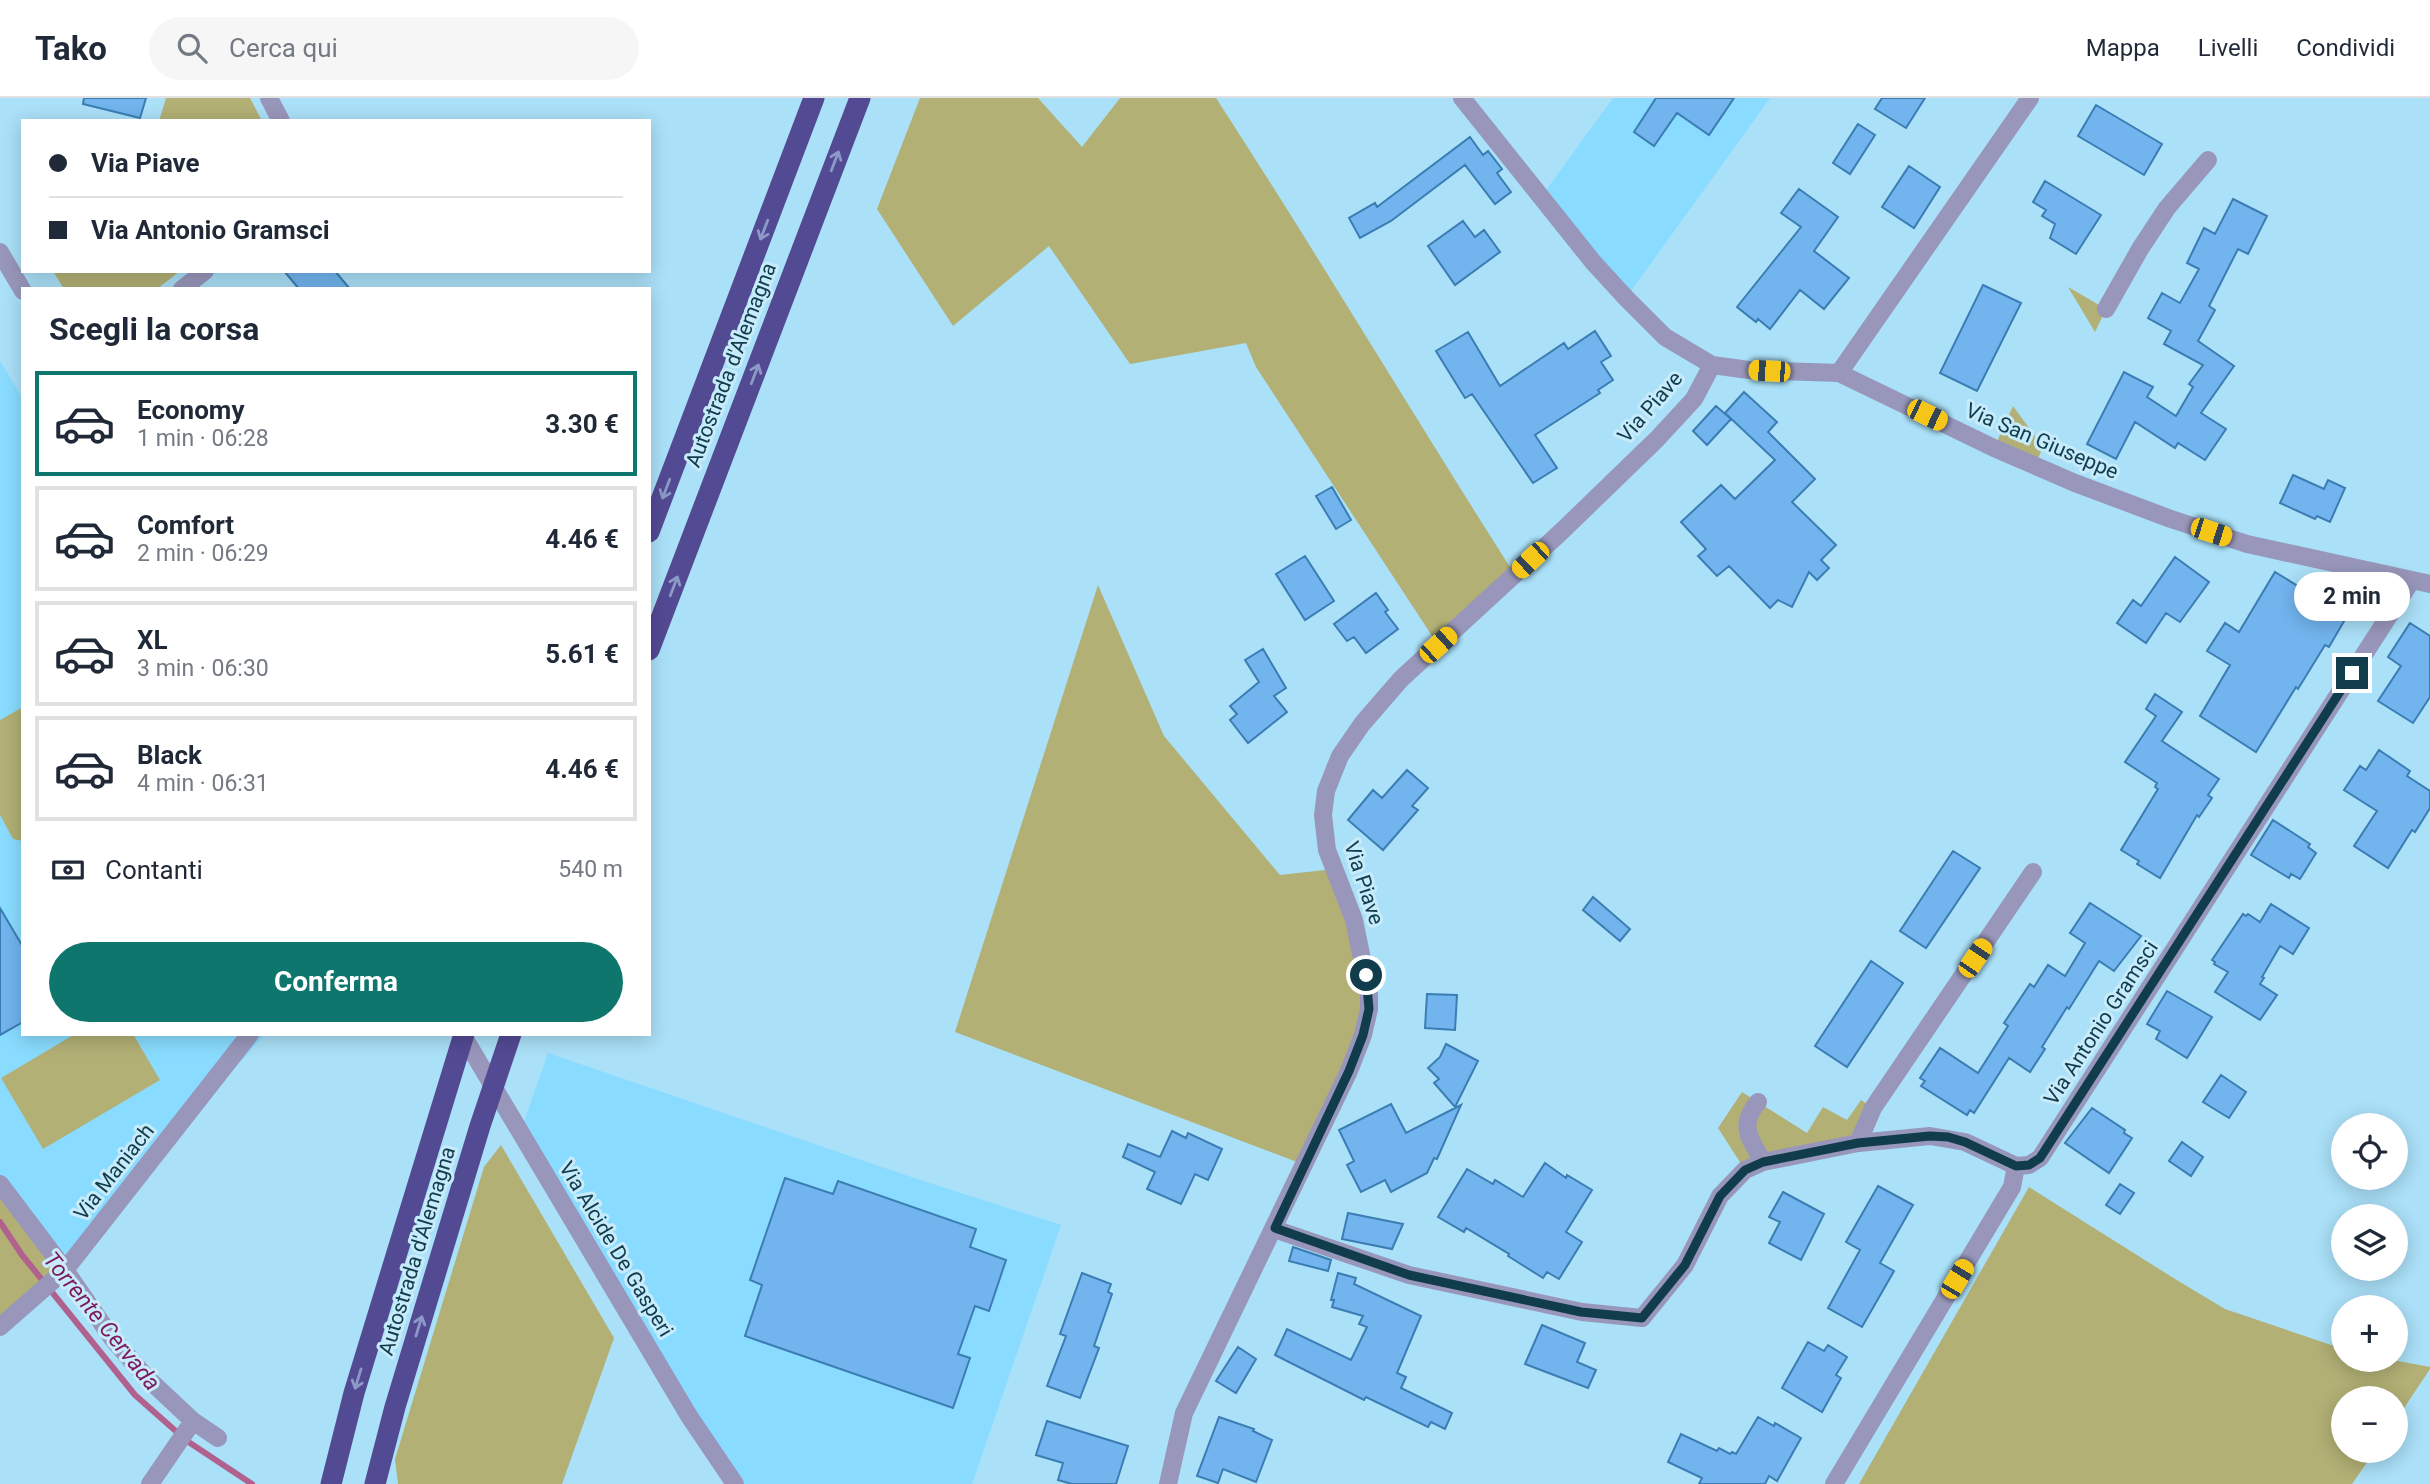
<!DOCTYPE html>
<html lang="it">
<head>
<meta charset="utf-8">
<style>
	body { margin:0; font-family:Roboto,sans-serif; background:#f6f6f7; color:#1f2937; height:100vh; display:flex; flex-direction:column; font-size:26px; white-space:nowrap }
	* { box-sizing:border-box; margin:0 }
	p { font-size:23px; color:#747a83 }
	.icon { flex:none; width:38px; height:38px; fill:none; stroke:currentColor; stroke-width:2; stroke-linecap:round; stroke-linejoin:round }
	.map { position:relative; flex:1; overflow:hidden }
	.side { position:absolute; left:21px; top:189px; width:630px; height:749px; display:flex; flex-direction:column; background:#fff; border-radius:0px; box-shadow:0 4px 18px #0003 }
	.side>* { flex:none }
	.banner { position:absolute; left:21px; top:21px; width:630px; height:154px; border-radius:0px; box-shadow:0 4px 18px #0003; display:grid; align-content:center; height:154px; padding:0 28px; background:#fff }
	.controls { position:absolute; left:2331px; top:1015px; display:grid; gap:14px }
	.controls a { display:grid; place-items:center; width:77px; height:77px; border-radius:50%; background:#fff; box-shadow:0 4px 18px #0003; font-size:35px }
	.end { position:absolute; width:32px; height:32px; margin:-16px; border:9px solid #113c4c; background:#fff; box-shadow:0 0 0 4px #fff }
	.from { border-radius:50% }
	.bubble { position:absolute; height:49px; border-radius:24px; background:#fff; box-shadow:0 4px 18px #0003; font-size:23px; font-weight:700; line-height:49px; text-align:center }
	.car { position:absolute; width:21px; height:42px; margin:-21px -10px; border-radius:9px; box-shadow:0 0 5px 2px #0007; background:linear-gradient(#f5c518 24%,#345 0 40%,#f5c518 0 76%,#345 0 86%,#f5c518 0) }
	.banner b { display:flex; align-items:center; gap:24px; height:66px; font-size:26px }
	.banner b+b { border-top:2px solid #e0e1e3 }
	.banner i { width:18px; height:18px; background:#1f2937 }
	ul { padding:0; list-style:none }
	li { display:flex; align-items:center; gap:21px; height:105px; margin:0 14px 10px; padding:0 14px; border:4px solid #e0e1e3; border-radius:0px }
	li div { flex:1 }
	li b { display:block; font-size:26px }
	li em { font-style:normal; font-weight:700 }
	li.selected { border-color:#0f766e }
	li>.icon { width:63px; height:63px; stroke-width:1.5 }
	h2 { padding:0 28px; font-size:32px; line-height:84px }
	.pay { display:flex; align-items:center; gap:18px; height:77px; padding:0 28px; font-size:26px }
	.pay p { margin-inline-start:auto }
	.primary-button { display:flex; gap:14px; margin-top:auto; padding:14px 28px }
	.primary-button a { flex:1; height:80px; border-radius:42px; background:#0f766e; color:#fff; font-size:28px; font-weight:700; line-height:80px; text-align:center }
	header { display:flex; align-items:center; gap:42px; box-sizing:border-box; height:98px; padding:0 35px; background:#fff; border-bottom:2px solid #e0e1e3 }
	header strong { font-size:33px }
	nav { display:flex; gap:38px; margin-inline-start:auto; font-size:24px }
	.search { width:490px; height:63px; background:#f6f6f7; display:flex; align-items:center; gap:18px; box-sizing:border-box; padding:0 24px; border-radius:38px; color:#747a83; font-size:26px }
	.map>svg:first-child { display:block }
	.built { fill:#89dcff }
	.green { fill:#b2b075 }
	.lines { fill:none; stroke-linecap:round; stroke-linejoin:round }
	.stream { stroke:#b1618e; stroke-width:6 }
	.building { fill:#72b4ee; stroke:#3b7db3; stroke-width:2 }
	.minor { stroke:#9897bb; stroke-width:18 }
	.highway { stroke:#534a94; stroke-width:21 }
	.oneway { stroke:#8d9ac7 }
	.route { stroke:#113c4c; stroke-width:9 }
	.labels { text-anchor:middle; stroke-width:6; stroke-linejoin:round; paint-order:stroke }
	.street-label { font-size:21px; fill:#113c4c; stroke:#c7ebfa }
	.water-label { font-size:23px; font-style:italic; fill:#7d1b5a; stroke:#c7ebfa }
</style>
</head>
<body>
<header>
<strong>Tako</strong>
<div class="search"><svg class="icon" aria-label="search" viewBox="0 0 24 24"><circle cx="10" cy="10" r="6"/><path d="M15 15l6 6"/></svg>Cerca qui</div>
<nav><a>Mappa</a><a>Livelli</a><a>Condividi</a></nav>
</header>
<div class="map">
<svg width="2430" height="1386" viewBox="0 0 2430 1386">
	<rect width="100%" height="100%" fill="#aae0f8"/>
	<path class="built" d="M1613,0H1770L1626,200L1541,99Z
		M0,263L23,301V936H265L149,1067L65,1172L0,1086Z
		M548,955L908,1078L1061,1127L972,1386H735L520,1035Z"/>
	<path class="green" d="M166,0H250L262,23H159Z
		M920,0H1038L1082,49L1120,0H1216C1318,157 1414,319 1515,477L1438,547L1256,269L1246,245L1130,266L1049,148L953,228L877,111Z
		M53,173H180L157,191H64Z
		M2068,189L2106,211L2095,234Z
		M2013,308L2043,349L2035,367L1994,350Z
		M1098,487L1164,638L1280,777L1334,771L1369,911L1305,1067L955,934Z
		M23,609V743L13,741L0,717V622Z
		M75,936H133L160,982L43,1051L1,980Z
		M1742,994L1807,1035L1823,1009L1847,1022L1861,1002L1873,1010L1858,1045L1745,1072L1718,1030Z
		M501,1047L614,1240L562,1386H398L395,1361L484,1069Z
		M0,1086L65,1172L0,1229Z
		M2029,1089L2175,1181L2225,1211L2343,1251V1262H2393L2430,1269V1271L2396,1322V1300H2343V1353H2375L2352,1386H1859Z"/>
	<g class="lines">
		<path class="stream" d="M0,1124L22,1157L135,1297L187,1343L252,1386"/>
	</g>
	<path class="building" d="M84,0H146L140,20L83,6Z
		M1656,0H1734L1709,37L1677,15L1654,48L1634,34Z
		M1882,0H1925L1906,30L1875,11Z
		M2096,7L2162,46L2144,77L2078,38Z
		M1858,26L1875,37L1850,76L1833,65Z
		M1470,39L1483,57L1488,53L1502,71L1497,75L1511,94L1495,106L1465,67L1391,123L1360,140L1349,120L1375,105L1377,109Z
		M1909,68L1940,89L1914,130L1882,109Z
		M2045,83L2101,117L2076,156L2050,140L2055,126L2042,118L2046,112L2033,104Z
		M1799,91L1838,119L1814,153L1849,180L1824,211L1800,192L1770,231L1758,221L1756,224L1737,209L1801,129L1781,115Z
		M2233,101L2267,118L2248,156L2238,151L2209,208L2215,212L2198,243L2234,268L2201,315L2226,331L2205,362L2178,345L2175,350L2135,324L2116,361L2087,346L2124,274L2153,289L2147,299L2176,318L2193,289L2189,286L2203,267L2164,246L2171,233L2148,220L2162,195L2180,205L2199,171L2187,165L2204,130L2215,136Z
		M1463,123L1475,139L1484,132L1500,154L1455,187L1428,148Z
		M284,173H335L350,191H299Z
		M1983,187L2021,205L1977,293L1940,275Z
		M1595,233L1611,258L1601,264L1613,282L1598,292L1600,295L1535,337L1557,370L1533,385L1472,296L1465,300L1436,253L1468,234L1500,288L1564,245L1568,251Z
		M1744,294L1777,324L1768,334L1815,381L1792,404L1836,447L1821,462L1829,470L1817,482L1809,474L1792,509L1778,502L1770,510L1729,468L1717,478L1698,458L1706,451L1681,424L1721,387L1735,401L1775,362L1725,315Z
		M1716,308L1731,321L1707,347L1693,333Z
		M2293,377L2324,391L2328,382L2345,390L2330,424L2317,418L2315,421L2280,405Z
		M1332,389L1351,422L1336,431L1316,398Z
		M1305,458L1334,503L1305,522L1276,476Z
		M2175,459L2209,484L2180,524L2166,515L2146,545L2117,525L2133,502L2141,508Z
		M2275,474L2347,518L2329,549L2325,547L2298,591L2296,589L2256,654L2200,618L2230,567L2207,553L2225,525L2239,534Z
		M1376,495L1388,512L1385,514L1398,531L1366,555L1354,539L1347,543L1334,526Z
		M2410,525L2430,538V599L2413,625L2378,603L2401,568L2388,559Z
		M1263,551L1286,590L1274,598L1287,614L1248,645L1230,622L1237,616L1230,608L1259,584L1245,562Z
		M2155,596L2182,614L2162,643L2219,681L2208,697L2212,700L2199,719L2197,717L2160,780L2137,766L2139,763L2121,752L2158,691L2155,689L2157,685L2125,664L2156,618L2146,611Z
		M2379,652L2410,673L2407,678L2430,693V710L2415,734L2412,732L2388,770L2354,748L2377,713L2344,692L2360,668L2366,672Z
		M1407,672L1428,690L1412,708L1418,712L1383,752L1348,722L1373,692L1382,700Z
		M2273,722L2310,746L2308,749L2316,755L2300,781L2291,776L2289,780L2251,757Z
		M1953,753L1980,770L1926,850L1900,833Z
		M1593,799L1630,831L1620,843L1583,812Z
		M2090,805L2141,838L2114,873L2099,863L2069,911L2067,909L2042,949L2045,951L2030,974L2009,960L1974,1015L1970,1012L1967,1017L1921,988L1925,983L1920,980L1940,950L1978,975L2008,928L2004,925L2030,886L2034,889L2048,867L2065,878L2085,845L2070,835Z
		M2271,806L2309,830L2293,856L2280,848L2262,879L2264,880L2260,886L2277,897L2260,922L2215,894L2228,874L2214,866L2215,864L2212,862L2243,816L2246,818L2248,816L2260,824Z
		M0,810L23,849V924L0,937Z
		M1871,863L1903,885L1847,969L1815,948Z
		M2167,893L2212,919L2187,960L2156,941L2160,933L2147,926Z
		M1427,896L1457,897L1455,932L1425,930Z
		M1446,946L1478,963L1455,1009L1434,985L1439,981L1428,970L1440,959Z
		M2221,977L2246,994L2229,1020L2203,1004Z
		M1391,1006L1406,1035L1461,1007L1437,1061L1434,1060L1427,1075L1391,1094L1385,1082L1361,1094L1347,1067L1354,1063L1339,1032Z
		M2092,1010L2125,1032L2124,1035L2132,1040L2109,1075L2065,1045Z
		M1172,1033L1186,1040L1188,1035L1222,1051L1208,1082L1195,1076L1181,1106L1147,1091L1155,1074L1123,1059L1128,1046L1160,1059Z
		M2182,1044L2203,1059L2191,1078L2169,1063Z
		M1545,1065L1566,1080L1567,1077L1592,1092L1566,1134L1582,1144L1559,1181L1547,1174L1543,1180L1508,1158L1509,1156L1466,1130L1464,1134L1438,1119L1467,1071L1493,1086L1495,1082L1523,1099Z
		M785,1080L833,1096L838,1083L976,1131L970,1149L1006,1162L989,1213L975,1208L958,1256L970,1260L953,1310L745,1238L762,1187L750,1182Z
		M2120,1086L2134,1095L2120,1116L2106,1107Z
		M1878,1088L1913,1107L1880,1165L1894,1173L1862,1229L1828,1210L1860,1152L1846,1144Z
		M1783,1094L1824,1116L1801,1162L1769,1145L1780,1124L1769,1119Z
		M1348,1115L1403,1126L1392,1151L1342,1141Z
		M1293,1149L1331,1162L1328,1173L1289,1163Z
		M1082,1175L1111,1186L1108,1194L1112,1196L1094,1248L1099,1250L1080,1300L1047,1288L1066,1238L1060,1236Z
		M1338,1175L1356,1180L1354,1186L1421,1218L1397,1275L1406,1279L1401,1290L1452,1315L1445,1331L1431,1324L1428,1329L1366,1299L1364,1302L1275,1257L1287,1231L1351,1262L1367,1229L1359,1226L1363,1218L1332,1209L1334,1202H1331Z
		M1542,1227L1585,1245L1577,1264L1596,1272L1588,1290L1525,1266Z
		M1808,1244L1824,1253L1828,1247L1847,1259L1836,1277L1841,1280L1822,1314L1782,1290Z
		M1238,1249L1256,1261L1236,1295L1216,1283Z
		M1219,1319L1254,1331L1253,1333L1272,1342L1256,1384L1223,1371L1218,1385L1197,1378Z
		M1758,1319L1774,1328L1775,1325L1801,1340L1777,1383L1769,1378L1765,1386H1699L1702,1380L1668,1364L1681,1336L1717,1353L1719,1350L1730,1356L1732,1354L1736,1356Z
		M1047,1323L1128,1348L1116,1386H1072L1058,1382L1063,1365L1036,1357Z"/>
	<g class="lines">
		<path class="minor" d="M269,0L281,23
			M1462,0L1593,164L1626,200L1665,239L1712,267L1749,272L1839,275L1994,350L2075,385L2171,421L2247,446L2430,486
			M0,154L23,193
			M182,191L205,173
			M2106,211L2140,151L2167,110L2208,62
			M1839,275L2030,0
			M462,936L689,1318L735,1386
			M1758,1004C1738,1028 1750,1040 1763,1064
			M1858,1045L1873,1010L2033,774
			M0,1086L65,1172L112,1240L145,1278L193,1323L218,1340
			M1274,1131L1409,1177L1582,1214L1642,1220L1685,1167L1720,1098L1745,1072L1763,1064L1858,1045L1930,1038L1965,1044L2016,1068
			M0,1229L65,1172L250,936
			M150,1386L193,1323
			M1168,1386L1184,1315L1349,973L1363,937L1369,911V895L1354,822L1327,752L1323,717L1326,693L1340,658L1362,626L1401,581L1562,433L1657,341L1694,301L1712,267
			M1834,1386L2012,1089L2016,1068L2029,1067L2040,1060L2412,482"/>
		<path class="highway" d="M649,434L814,0
			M649,552L860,0
			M331,1386L354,1295L464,936
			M375,1386L395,1309L480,1028L511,936"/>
	</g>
	<defs><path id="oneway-shaft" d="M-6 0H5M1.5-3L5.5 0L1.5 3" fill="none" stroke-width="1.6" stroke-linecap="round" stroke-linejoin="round" transform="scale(1.75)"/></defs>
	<g class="oneway">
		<use href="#oneway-shaft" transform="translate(835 63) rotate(-69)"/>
		<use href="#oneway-shaft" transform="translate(764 132) rotate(111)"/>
		<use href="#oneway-shaft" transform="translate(755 276) rotate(-69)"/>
		<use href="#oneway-shaft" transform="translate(666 391) rotate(111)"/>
		<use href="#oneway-shaft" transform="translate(674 488) rotate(-69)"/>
		<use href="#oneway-shaft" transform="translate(419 1228) rotate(-73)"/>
		<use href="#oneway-shaft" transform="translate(358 1281) rotate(107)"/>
	</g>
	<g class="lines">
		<path class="route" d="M1366,877L1369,911L1363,937L1349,973L1275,1130L1409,1177L1581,1214L1642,1220L1685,1167L1720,1098L1745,1072L1763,1064L1858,1045L1930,1038L1948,1039L1965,1044L2016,1068L2029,1067L2040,1060L2352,575"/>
	</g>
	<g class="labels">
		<g class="street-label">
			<text transform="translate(731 267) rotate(-69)" y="7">Autostrada d'Alemagna</text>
			<text transform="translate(1650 309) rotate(-49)" y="7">Via Piave</text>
			<text transform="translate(2042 343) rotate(23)" y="7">Via San Giuseppe</text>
			<text transform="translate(1364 785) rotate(72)" y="7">Via Piave</text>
			<text transform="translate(2101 925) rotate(-57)" y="7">Via Antonio Gramsci</text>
			<text transform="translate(114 1074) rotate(-52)" y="7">Via Maniach</text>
			<text transform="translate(616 1151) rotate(59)" y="7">Via Alcide De Gasperi</text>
			<text transform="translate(417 1153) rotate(-73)" y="7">Autostrada d'Alemagna</text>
		</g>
		<g class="water-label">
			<text transform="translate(102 1223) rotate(51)" y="8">Torrente Cervada</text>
		</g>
	</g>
</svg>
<div class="controls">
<a><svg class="icon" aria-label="locate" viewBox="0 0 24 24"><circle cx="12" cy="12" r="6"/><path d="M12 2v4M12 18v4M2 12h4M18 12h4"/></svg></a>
<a><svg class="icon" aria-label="layers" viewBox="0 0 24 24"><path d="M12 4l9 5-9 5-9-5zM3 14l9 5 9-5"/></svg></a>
<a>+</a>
<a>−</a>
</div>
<i class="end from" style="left:1366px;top:877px"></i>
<i class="end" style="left:2352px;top:575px"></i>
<div class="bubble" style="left:2294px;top:474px;width:116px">2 min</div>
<i class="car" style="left:1769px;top:273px;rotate:273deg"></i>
<i class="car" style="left:1927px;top:317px;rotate:116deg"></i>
<i class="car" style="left:2211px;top:434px;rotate:108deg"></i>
<i class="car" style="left:1530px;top:462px;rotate:227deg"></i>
<i class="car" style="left:1438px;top:547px;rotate:48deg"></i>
<i class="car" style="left:1975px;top:860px;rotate:34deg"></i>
<i class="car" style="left:1957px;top:1181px;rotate:31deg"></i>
<div class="banner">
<b><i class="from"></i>Via Piave</b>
<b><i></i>Via Antonio Gramsci</b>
</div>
<section class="side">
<h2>Scegli la corsa</h2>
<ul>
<li class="selected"><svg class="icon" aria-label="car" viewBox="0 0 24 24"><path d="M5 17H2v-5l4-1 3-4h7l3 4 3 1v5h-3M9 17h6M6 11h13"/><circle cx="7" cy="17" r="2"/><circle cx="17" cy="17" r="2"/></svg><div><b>Economy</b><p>1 min · 06:28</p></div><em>3.30 €</em></li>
<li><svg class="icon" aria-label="car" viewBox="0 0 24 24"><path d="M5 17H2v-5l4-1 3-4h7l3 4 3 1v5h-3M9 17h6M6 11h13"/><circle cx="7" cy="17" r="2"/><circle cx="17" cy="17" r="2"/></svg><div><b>Comfort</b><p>2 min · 06:29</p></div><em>4.46 €</em></li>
<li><svg class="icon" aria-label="car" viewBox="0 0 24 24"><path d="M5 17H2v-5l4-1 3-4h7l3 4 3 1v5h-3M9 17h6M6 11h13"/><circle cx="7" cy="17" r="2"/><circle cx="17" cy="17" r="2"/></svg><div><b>XL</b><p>3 min · 06:30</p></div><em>5.61 €</em></li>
<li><svg class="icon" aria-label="car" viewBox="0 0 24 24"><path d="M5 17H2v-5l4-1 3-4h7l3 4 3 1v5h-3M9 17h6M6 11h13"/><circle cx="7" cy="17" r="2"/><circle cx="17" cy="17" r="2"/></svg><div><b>Black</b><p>4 min · 06:31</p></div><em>4.46 €</em></li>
</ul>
<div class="pay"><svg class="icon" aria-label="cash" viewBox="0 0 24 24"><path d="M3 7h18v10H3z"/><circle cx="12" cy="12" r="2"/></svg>Contanti<p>540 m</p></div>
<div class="primary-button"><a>Conferma</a></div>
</section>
</div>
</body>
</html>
